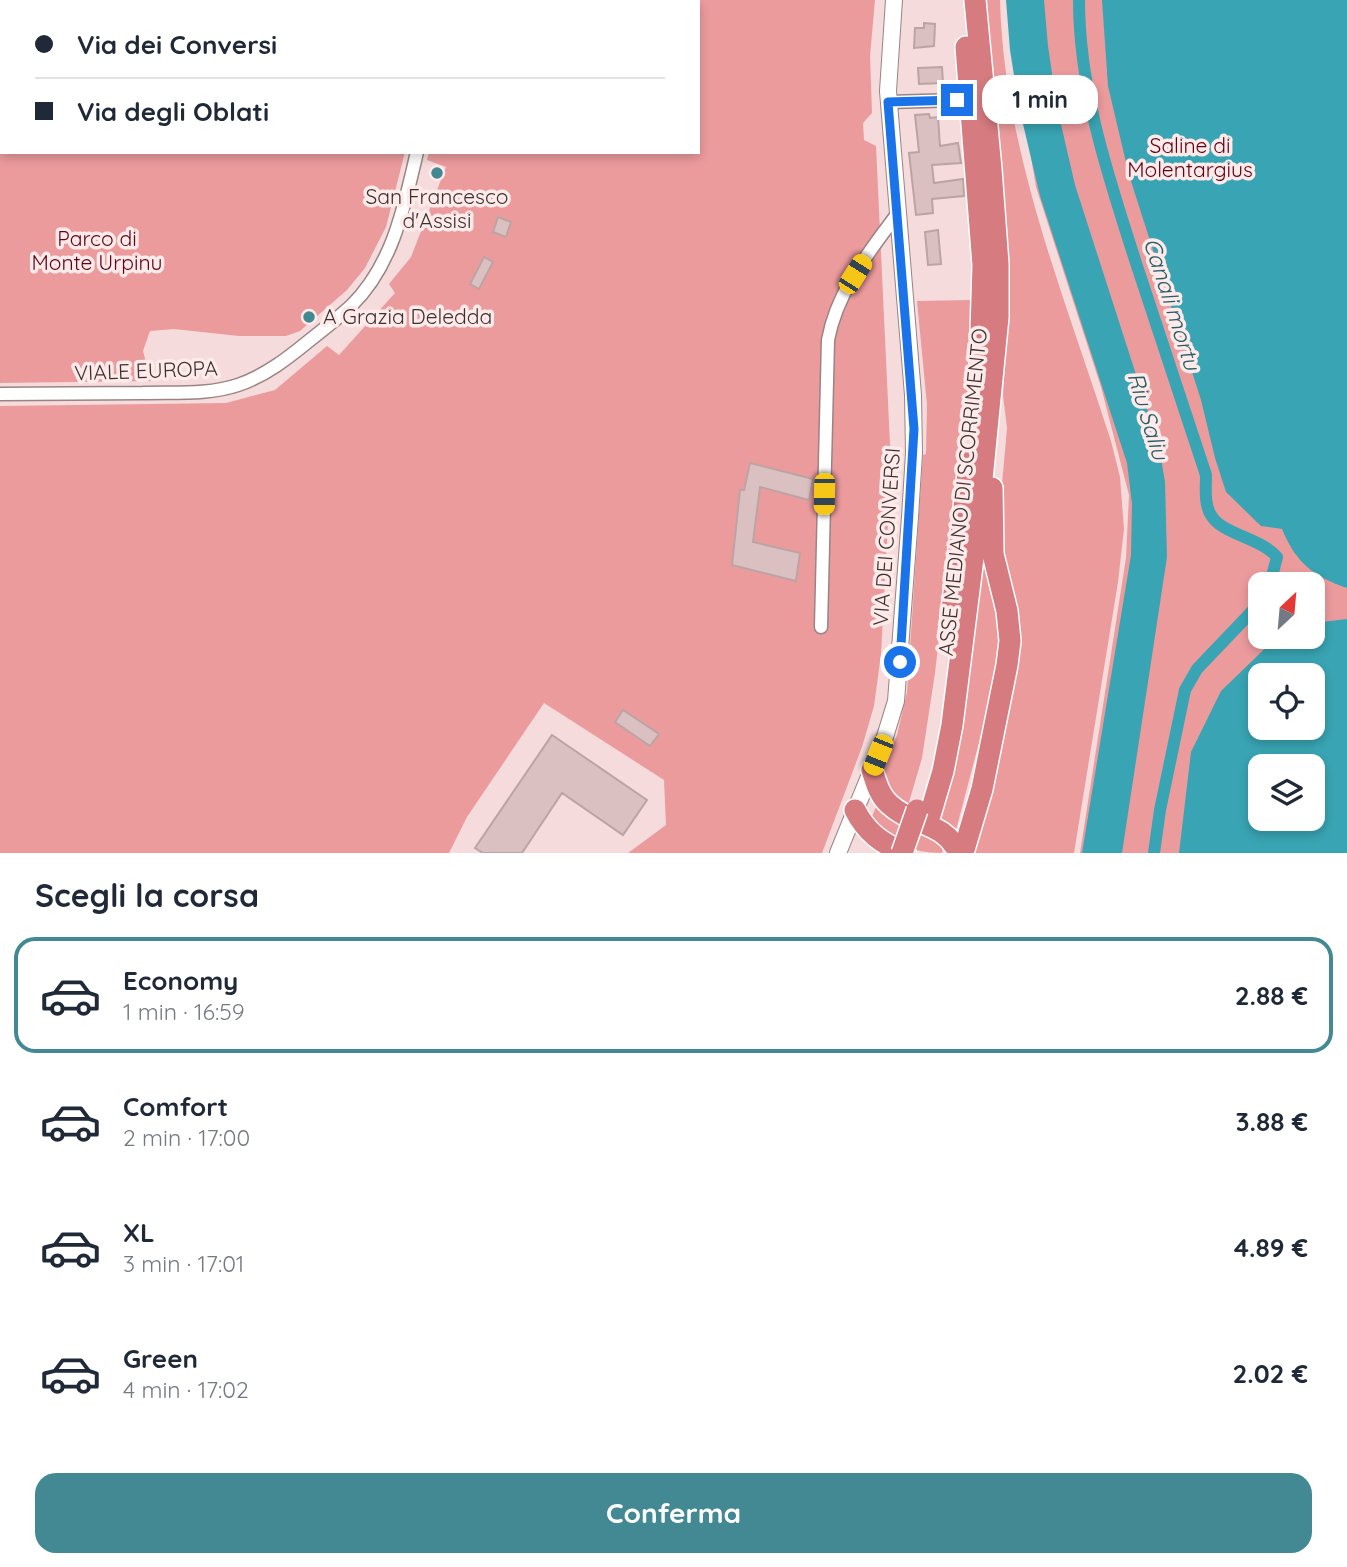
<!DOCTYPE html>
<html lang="it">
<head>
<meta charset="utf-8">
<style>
	body { margin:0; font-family:Quicksand,sans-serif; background:#f6f6f7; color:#1f2937; height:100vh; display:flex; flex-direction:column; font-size:26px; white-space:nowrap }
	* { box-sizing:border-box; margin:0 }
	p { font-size:23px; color:#747a83 }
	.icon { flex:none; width:38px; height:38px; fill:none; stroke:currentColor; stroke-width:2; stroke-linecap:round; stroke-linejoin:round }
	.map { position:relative; height:853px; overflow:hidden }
	.panel { display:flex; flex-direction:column; background:#fff; flex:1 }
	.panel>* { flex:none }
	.hud { position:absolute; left:0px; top:0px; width:700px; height:154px; box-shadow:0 4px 10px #0003; display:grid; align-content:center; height:154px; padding:0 35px; background:#fff }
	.needle { width:46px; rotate:26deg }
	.buttons { position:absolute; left:1248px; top:572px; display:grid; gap:14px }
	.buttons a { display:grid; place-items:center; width:77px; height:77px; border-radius:14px; background:#fff; box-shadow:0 4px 10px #0003; font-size:35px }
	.end { position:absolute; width:32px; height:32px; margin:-16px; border:9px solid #1a73e8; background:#fff; box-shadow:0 0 0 4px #fff }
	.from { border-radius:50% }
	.bubble { position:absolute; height:49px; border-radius:21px; background:#fff; box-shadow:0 4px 10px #0003; font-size:23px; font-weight:700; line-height:49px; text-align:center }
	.car { position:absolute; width:21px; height:42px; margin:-21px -10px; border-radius:9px; box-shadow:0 0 5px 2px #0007; background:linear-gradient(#f5c518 24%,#345 0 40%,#f5c518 0 76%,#345 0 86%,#f5c518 0) }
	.hud b { display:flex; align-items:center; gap:24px; height:66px; font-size:26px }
	.hud b+b { border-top:2px solid #e0e1e3 }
	.hud i { width:18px; height:18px; background:#1f2937 }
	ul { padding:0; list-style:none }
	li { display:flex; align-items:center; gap:21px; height:116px; margin:0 14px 10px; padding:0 21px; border:4px solid transparent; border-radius:21px }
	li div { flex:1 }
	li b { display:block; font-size:26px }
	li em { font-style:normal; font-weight:700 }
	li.on { border-color:#428993 }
	li>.icon { width:63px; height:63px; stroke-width:1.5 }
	h2 { padding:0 35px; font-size:32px; line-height:84px }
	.action { display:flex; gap:14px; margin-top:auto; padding:14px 35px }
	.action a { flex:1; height:80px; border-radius:21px; background:#428993; color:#fff; font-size:28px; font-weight:700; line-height:80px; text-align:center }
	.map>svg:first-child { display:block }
	.green { fill:#ec9b9d; fill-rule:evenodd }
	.water { fill:#39a4b3; fill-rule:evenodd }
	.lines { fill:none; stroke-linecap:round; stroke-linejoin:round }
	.canal { stroke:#39a4b3; stroke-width:12 }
	.building { fill:#dac0c0; stroke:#bca4a4; stroke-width:2 }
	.street-casing { stroke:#9b8383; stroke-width:15 }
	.secondary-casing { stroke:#9b8383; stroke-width:18 }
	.highway-casing { stroke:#fff; stroke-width:24 }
	.street { stroke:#fff; stroke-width:12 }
	.secondary { stroke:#fff; stroke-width:16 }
	.highway { stroke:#d67b7f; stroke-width:21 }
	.highway-bridge-casing { stroke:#fff; stroke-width:24; stroke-linecap:butt }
	.highway-bridge { stroke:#d67b7f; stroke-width:21 }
	.route { stroke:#1a73e8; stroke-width:9 }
	.poi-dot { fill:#428993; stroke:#ffeaea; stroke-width:2.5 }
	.labels { text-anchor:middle; stroke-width:7; stroke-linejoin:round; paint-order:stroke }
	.park-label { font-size:21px; fill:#5f0217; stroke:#ffeaea }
	.poi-label { font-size:21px; fill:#3b3131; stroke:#ffeaea }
	.street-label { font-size:21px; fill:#3b3131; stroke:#ffeaea }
	.water-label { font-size:23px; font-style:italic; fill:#235d65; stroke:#ffeaea }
</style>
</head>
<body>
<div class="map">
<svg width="1347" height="853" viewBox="0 0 1347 853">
	<rect width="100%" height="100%" fill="#f5dbdb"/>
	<path class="green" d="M0,0H440V2H2V152H405L386,227L365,268L347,290L300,331L286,336H239L174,329L150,331L143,351L151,381L0,383Z
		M679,0H875L870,56L872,113L863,123L864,140L876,146L891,466L881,654L874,706L862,747L822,853H628L666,825L664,780L544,703L467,817L449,853H0V406L226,403L275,390L327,346L339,355L395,293L389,284L411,257L446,167L427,160L429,152H698V2H678Z
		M986,0H1000C1004,153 1065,297 1111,441L1120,477L1124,529L1118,582L1074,853H971L997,755L1004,573L1000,507L1007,428L1003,395L1007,335L1006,223Z
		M1010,0H1347V853H1080L1126,558L1129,495L1101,387L1036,187L1018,79ZM1260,584H1312V637H1260ZM1260,676H1312V728H1260ZM1260,766H1312V819H1260Z
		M971,300L970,371L935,673L922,758L907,809L892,798L882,772L897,735L907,692L923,455L926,454L927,405L917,301Z
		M984,541L1004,630L996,686L981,735L956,830L953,831L936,821Z
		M879,800L946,837L942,853C909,853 894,842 870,821Z"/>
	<path class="water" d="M1006,0H1044L1048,46L1057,107L1075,185L1159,446L1165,482L1167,557L1122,853H1082L1131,555L1132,504L1127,463L1040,196L1019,107L1010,50Z
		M1102,0H1347V588C1313,576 1296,563 1282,529L1261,526L1226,492L1215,458L1201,400L1129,175L1108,86Z
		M1347,619V853H1179L1191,752L1221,691L1277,637H1312L1313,623ZM1260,676H1312V728H1260ZM1260,766H1312V819H1260Z"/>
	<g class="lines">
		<path class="canal" d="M117,0L119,2
			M1079,0C1079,91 1109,178 1136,263C1160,334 1183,405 1206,475C1206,487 1204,505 1211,515C1221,534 1261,538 1277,557L1270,584
			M1154,853L1160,810L1185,690L1197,669L1260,603"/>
	</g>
	<path class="building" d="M924,23L935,24L934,46L914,48L915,28H924Z
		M942,67L943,83L919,84L918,68Z
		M929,114L930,118L938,117L940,146L958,143L961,163L932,165L934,183L963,179L964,196L932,199L933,213L916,215L909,153L919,152L915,115Z
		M498,217L511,222L506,237L493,232Z
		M938,230L941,264L928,265L925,232Z
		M484,257L493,262L479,289L470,284Z
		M750,463L813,479L809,500L760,487L753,542L800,553L796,581L732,565L740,490H744Z
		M623,710L659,734L650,746L615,722Z
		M552,735L647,800L623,835L562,793L522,853H483L475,848Z"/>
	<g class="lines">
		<g class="street-casing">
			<path id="street" d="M449,0V2
				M888,102L957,100
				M0,394C48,394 96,393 143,393C175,392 208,395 238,385C265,376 288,358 310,340C324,329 338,318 351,306C393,265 404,207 417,152
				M821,627L828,340C837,291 869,252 898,213"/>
		</g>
		<g class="secondary-casing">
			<path id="secondary" d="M838,853L884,740L896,701L910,517L914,453L913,395L888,91L894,0"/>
		</g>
		<g class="highway-casing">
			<path id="highway" d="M966,47L983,265L980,365
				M949,636L970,456
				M872,770C876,782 879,795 889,804C912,826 944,821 959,853
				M855,810C866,832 882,844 905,853
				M930,815L943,771L952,725L979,510L998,317V264L991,169L975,0
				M963,853L982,789L1007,665L1010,641L1007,611L993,554L992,488"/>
		</g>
		<use href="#street" class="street"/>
		<use href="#secondary" class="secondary"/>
		<use href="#highway" class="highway"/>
		<g class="highway-bridge-casing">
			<path id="highway-bridge" d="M902,853L917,810"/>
		</g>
		<use href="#highway-bridge" class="highway-bridge"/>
	</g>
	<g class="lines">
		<path class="route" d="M900,662L914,429L888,102L957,100"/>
	</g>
	<g class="poi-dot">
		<circle cx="437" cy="173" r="7"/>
		<circle cx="309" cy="317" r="7"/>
	</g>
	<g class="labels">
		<g class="park-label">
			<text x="1190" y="153">Saline di<tspan x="1190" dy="24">Molentargius</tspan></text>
			<text x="97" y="246">Parco di<tspan x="97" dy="24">Monte Urpinu</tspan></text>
		</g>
		<g class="poi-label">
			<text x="437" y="204">San Francesco<tspan x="437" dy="24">d'Assisi</tspan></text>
			<text x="323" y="324" text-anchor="start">A Grazia Deledda</text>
		</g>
		<g class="street-label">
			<text transform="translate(146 371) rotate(-2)" y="7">VIALE EUROPA</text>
			<text transform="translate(963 492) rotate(-84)" y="7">ASSE MEDIANO DI SCORRIMENTO</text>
			<text transform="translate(887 537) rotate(-86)" y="7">VIA DEI CONVERSI</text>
		</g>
		<g class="water-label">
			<text transform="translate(1172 304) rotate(72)" y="8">Canali mortu</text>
			<text transform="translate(1148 416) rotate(73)" y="8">Riu Saliu</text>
		</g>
	</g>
</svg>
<div class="buttons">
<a><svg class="needle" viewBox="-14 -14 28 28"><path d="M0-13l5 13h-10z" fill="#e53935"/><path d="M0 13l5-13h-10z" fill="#747a83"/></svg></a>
<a><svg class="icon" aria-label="locate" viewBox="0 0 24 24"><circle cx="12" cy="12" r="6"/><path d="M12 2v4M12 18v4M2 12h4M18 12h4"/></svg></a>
<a><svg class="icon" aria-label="layers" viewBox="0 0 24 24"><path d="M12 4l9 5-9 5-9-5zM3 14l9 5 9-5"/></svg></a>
</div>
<i class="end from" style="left:900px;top:662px"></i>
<i class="end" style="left:957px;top:100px"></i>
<div class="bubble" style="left:982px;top:75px;width:116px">1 min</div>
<i class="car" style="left:855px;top:274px;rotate:32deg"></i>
<i class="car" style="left:824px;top:494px;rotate:181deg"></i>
<i class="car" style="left:878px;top:755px;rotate:202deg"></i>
<div class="hud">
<b><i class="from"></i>Via dei Conversi</b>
<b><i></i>Via degli Oblati</b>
</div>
</div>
<section class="panel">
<h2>Scegli la corsa</h2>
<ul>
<li class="on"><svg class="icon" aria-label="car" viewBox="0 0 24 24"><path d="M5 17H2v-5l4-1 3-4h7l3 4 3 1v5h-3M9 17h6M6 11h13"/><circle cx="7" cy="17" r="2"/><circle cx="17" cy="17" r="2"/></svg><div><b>Economy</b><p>1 min · 16:59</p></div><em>2.88 €</em></li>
<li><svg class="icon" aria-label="car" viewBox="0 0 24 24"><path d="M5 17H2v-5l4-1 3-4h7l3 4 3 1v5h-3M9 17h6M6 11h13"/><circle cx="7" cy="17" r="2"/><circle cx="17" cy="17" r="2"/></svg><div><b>Comfort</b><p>2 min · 17:00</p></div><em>3.88 €</em></li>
<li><svg class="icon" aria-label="car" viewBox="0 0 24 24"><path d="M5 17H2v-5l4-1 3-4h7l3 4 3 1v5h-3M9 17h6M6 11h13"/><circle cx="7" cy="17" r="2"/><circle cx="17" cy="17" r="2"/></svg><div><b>XL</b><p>3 min · 17:01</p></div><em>4.89 €</em></li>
<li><svg class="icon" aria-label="car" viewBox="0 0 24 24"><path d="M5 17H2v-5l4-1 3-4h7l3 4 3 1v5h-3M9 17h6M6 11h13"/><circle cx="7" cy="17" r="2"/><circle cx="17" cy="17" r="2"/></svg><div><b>Green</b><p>4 min · 17:02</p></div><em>2.02 €</em></li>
</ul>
<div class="action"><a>Conferma</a></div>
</section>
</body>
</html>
